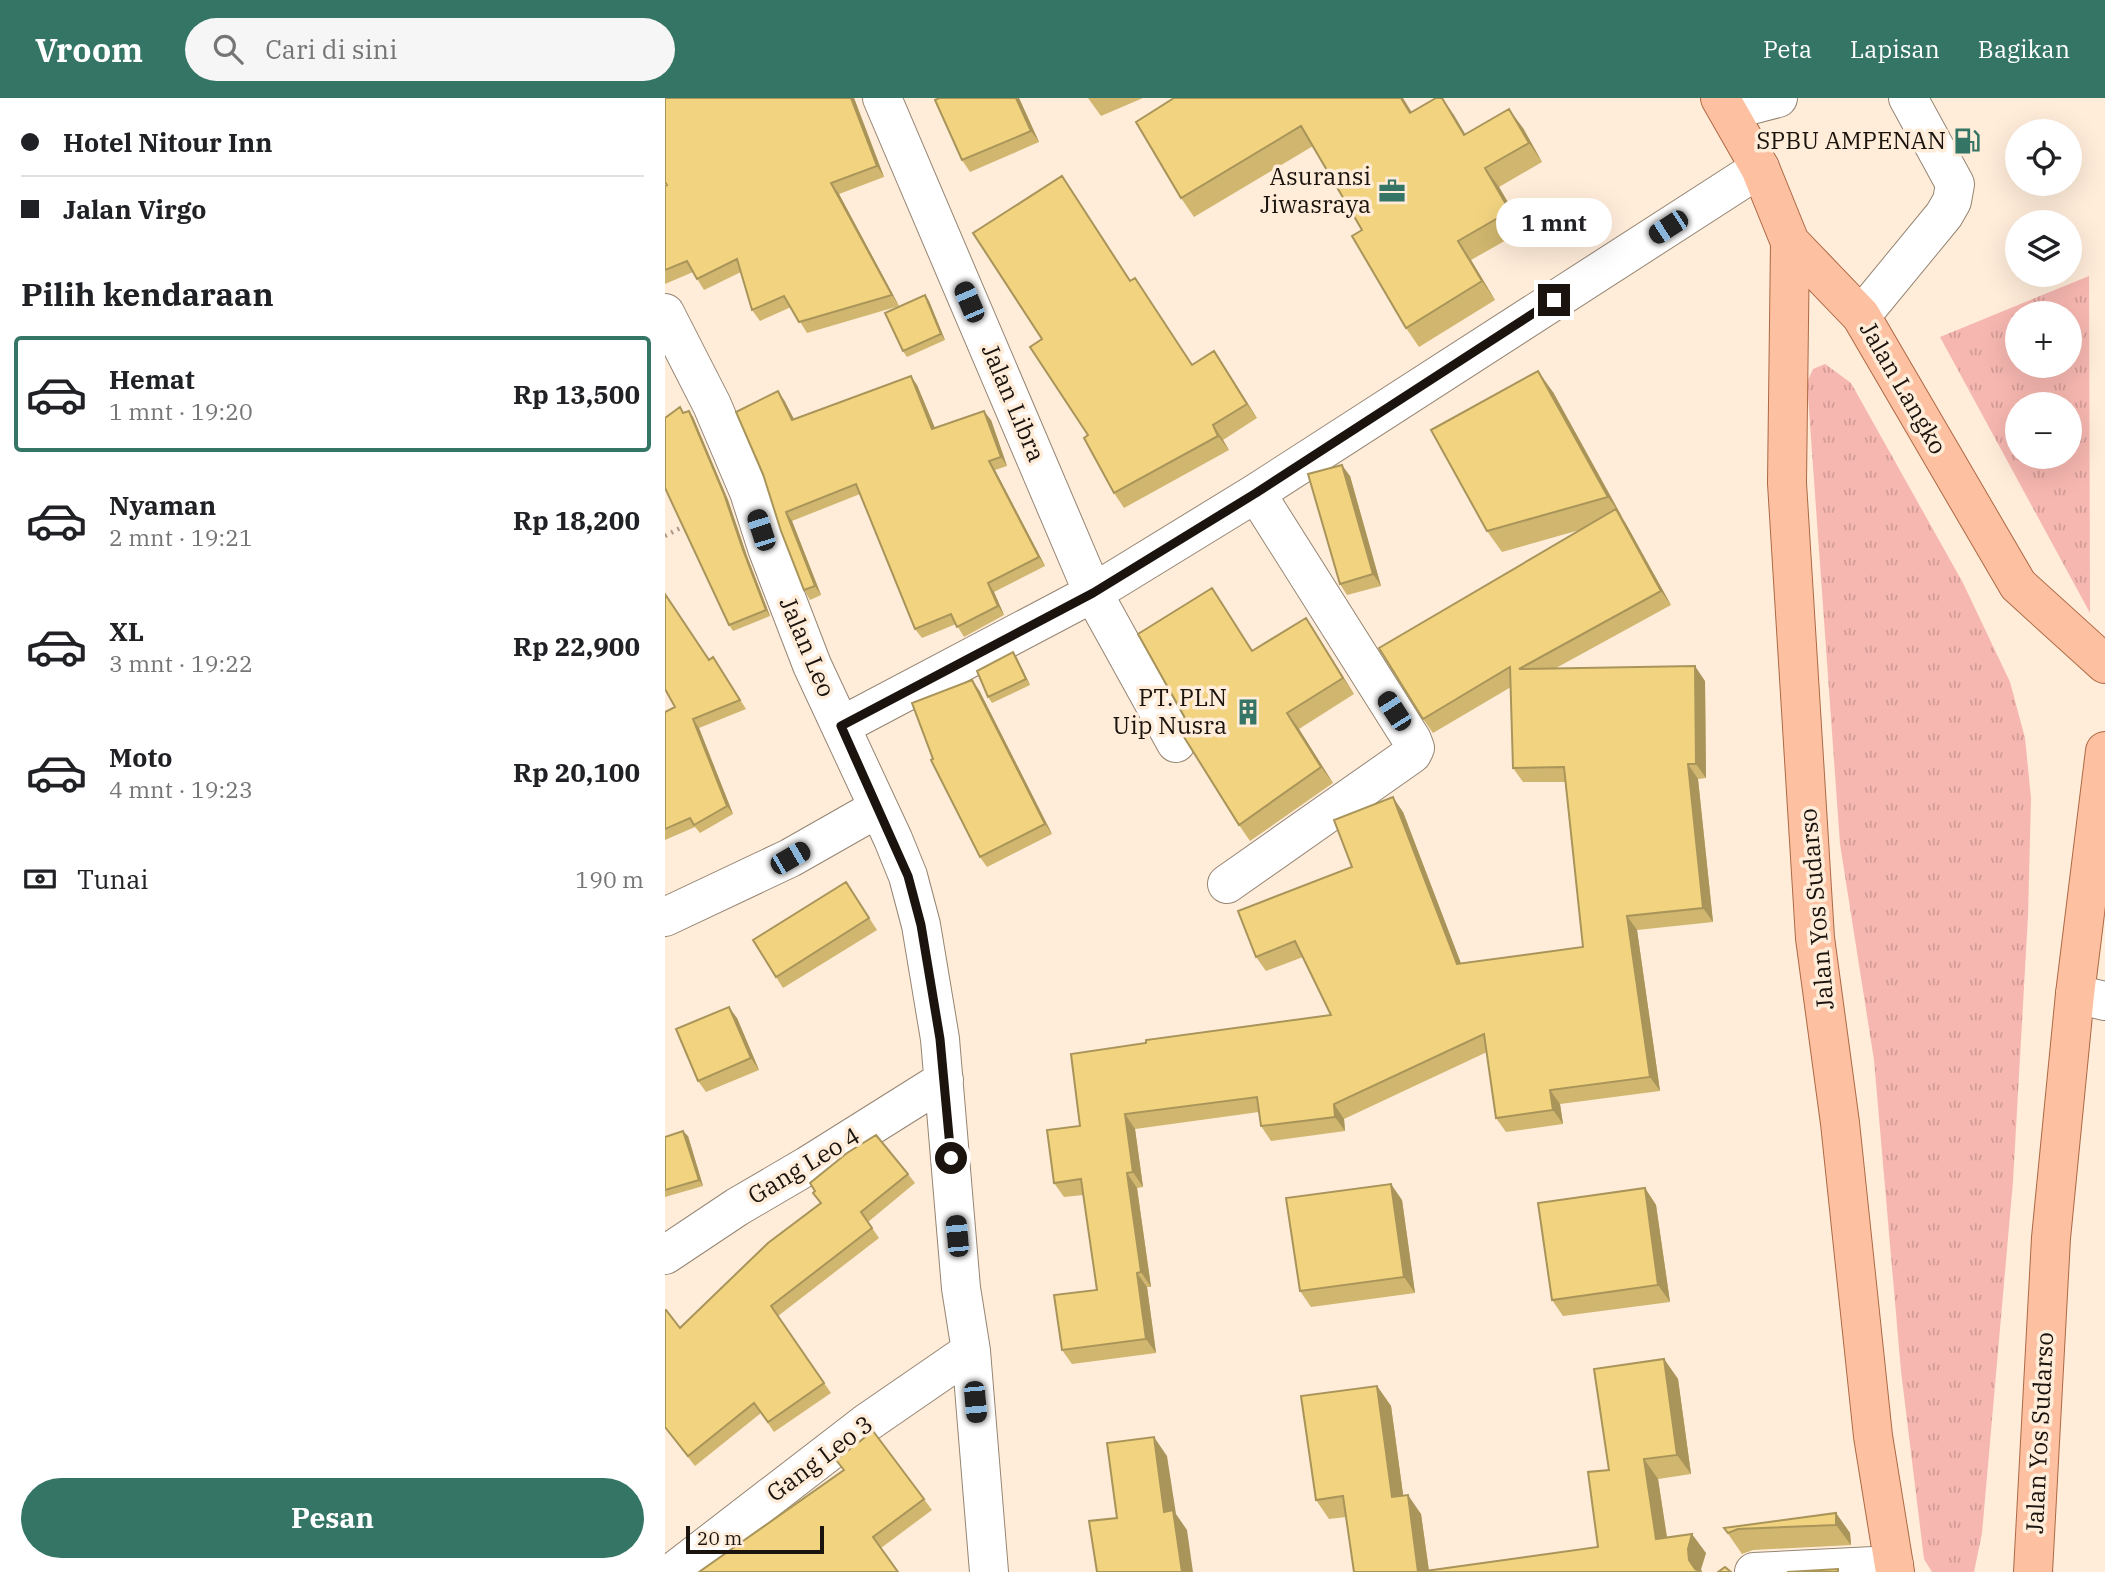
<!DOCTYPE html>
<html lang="id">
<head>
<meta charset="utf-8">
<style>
	body { margin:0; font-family:"IBM Plex Serif",serif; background:#f6f6f6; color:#202124; height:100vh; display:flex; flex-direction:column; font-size:26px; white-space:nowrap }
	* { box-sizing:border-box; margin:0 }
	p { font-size:23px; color:#757577 }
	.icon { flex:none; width:38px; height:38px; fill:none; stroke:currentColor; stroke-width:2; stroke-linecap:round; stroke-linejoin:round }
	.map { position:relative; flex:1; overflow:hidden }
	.side { display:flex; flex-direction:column; background:#fff; width:665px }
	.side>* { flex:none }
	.top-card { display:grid; align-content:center; height:154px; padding:0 21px; background:#fff }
	.tools { position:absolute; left:1340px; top:21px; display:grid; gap:14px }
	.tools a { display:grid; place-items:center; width:77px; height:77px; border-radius:50%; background:#fff; box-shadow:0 7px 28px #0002; font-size:35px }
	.scale { position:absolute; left:21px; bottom:18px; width:138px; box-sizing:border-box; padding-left:7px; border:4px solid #1b140e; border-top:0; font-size:19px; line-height:24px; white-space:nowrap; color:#1b140e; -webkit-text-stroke:5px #ffecd9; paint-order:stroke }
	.end { position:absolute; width:32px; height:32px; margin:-16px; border:9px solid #1b140e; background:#fff; box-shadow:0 0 0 4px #fff }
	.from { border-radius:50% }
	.bubble { position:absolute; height:49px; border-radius:24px; background:#fff; box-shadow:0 7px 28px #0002; font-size:23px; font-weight:800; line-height:49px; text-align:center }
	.car { position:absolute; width:21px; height:42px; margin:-21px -10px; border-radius:9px; box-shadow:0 0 5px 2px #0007; background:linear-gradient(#222 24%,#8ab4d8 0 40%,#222 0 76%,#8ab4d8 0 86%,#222 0) }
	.top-card b { display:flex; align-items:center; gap:24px; height:66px; font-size:26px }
	.top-card b+b { border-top:2px solid #e0e0e0 }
	.top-card i { width:18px; height:18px; background:#202124 }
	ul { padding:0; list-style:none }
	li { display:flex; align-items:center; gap:21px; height:116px; margin:0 14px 10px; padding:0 7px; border:4px solid transparent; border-radius:7px }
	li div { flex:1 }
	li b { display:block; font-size:26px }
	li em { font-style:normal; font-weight:800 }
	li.active { border-color:#347565 }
	li>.icon { width:63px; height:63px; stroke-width:1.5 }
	h2 { padding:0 21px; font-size:32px; line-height:84px }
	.pay { display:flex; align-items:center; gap:18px; height:77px; padding:0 21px; font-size:26px }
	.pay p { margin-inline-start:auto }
	.primary-button { display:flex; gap:14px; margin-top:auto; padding:14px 21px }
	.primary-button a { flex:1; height:80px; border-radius:42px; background:#347565; color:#fff; font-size:28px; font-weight:800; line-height:80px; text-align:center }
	header { display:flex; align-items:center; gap:42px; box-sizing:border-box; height:98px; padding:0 35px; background:#347565; color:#fff }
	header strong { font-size:33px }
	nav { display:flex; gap:38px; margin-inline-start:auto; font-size:24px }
	.search { width:490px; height:63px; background:#f6f6f6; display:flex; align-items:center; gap:18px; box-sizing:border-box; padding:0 24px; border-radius:38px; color:#757577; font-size:26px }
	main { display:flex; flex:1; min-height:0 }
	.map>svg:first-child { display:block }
	.park { fill:url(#park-tufts); fill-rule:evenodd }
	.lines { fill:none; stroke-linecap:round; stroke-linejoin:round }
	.minor-casing { stroke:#958573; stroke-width:40 }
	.major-casing { stroke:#ad6945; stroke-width:40 }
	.path { stroke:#a99b8c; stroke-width:4.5; stroke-dasharray:2 5; stroke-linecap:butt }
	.minor { stroke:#fff; stroke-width:38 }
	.major { stroke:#fdc1a1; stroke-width:38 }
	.wall { fill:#d0b66e }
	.shaded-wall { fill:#a9945a }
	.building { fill:#f2d480; stroke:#a9945a; stroke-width:2 }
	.route { stroke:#1b140e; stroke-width:9 }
	.labels { text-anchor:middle; stroke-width:7; stroke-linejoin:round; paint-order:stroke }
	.poi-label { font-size:24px; fill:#1b140e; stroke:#ffecd9; text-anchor:end }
	.street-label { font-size:24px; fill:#1b140e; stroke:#ffecd9 }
</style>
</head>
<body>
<header>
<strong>Vroom</strong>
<div class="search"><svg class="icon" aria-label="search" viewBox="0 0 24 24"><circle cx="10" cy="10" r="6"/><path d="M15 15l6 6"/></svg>Cari di sini</div>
<nav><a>Peta</a><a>Lapisan</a><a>Bagikan</a></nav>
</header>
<main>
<section class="side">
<div class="top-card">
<b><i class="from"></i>Hotel Nitour Inn</b>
<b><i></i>Jalan Virgo</b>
</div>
<h2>Pilih kendaraan</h2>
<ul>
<li class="active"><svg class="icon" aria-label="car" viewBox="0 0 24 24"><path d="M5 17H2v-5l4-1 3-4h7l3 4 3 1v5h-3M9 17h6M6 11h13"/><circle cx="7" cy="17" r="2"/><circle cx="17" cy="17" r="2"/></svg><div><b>Hemat</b><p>1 mnt · 19:20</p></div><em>Rp 13,500</em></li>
<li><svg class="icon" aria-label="car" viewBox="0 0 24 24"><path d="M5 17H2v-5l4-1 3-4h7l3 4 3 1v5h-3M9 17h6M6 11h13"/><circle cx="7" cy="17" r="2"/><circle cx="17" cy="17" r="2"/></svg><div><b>Nyaman</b><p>2 mnt · 19:21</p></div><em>Rp 18,200</em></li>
<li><svg class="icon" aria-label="car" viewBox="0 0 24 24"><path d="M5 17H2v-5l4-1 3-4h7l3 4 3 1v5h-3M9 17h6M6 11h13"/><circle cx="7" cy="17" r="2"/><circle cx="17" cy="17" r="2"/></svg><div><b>XL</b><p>3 mnt · 19:22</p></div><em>Rp 22,900</em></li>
<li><svg class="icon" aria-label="car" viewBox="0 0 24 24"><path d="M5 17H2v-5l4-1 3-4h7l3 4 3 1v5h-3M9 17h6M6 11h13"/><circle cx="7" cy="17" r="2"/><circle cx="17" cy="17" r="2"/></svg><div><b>Moto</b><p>4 mnt · 19:23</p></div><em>Rp 20,100</em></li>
</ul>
<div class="pay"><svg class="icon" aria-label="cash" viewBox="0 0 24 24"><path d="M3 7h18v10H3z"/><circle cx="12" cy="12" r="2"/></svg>Tunai<p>190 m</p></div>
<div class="primary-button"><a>Pesan</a></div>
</section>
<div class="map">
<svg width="1440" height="1474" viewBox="0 0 1440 1474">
	<defs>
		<pattern id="park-tufts" width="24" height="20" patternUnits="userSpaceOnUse" patternTransform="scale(1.75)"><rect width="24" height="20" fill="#f6b7b0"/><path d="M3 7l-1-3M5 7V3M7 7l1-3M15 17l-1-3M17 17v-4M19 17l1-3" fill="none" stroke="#d29c96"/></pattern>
	</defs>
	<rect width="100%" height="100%" fill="#ffecd9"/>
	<path class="park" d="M1424,178L1425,515L1275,239ZM1353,215H1405V268H1353ZM1353,306H1405V359H1353Z
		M1160,266L1186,285L1298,485L1345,584L1360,640L1366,700L1363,818L1348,1083L1317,1435L1309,1474H1267L1259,1461L1236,1273L1209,962L1175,746L1142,284L1148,271Z"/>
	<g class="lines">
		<g class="minor-casing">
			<path id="minor" d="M217,0L428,495L511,645
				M1063,13L1113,0
				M0,215L47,307L84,394L102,450L147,567L228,741L243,778L256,827L275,941L296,1190L306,1253L324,1474
				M1196,218L1279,117L1287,103L1290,86L1243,0
				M176,628L428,495L591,395L1095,70
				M562,786L747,656L750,650L747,642L591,395
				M0,819L125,760L213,710
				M1410,896L1440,903
				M0,1157L72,1109L142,1068L279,982
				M8,1474L200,1326L306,1253
				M1089,1474L1229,1467"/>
		</g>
		<g class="major-casing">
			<path id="major" d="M1055,0L1095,70L1125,144L1196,218L1353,487L1440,566
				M1125,144L1122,385L1150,840L1175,1025L1208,1338L1230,1474
				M1368,1474L1386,1140L1410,896L1440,653"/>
		</g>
		<path class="path" d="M0,438L21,427"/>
		<use href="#minor" class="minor"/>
		<use href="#major" class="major"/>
	</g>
	<path class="wall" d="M189,0L219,79L174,96L234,208L142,235L126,209L95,223L87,212L76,174L39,192L28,174L0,186V120L2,87Z
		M274,0H354L374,44L305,74L297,62Z
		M423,0H478L436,18Z
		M509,0L747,14L777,0L800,36L858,30L877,64L834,89L859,132L806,162L830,202L754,249L741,230L697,132L648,48L529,119L516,100Z
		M407,93L466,183L528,267L549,253L592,320L558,342L564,352L459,410L449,395L423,337L377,241Z
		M260,197L264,203L280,242L242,259L238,253Z
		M252,287L270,330L326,322L342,368L330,372L380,468L329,494L339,517L299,539L291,526L257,540L250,531L195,396L127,423L156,497L145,502L139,492L116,433L119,302L129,321Z
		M888,294L1006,507L891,570L1040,583L1041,680L1033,681L1048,824L972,832L995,993L895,1006L898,1026L841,1034L831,1020L822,954L679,1021L680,1033L606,1043L596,1028L594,1014L470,1031L478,1089L472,1090L486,1189H482L491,1255L407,1266L397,1252L432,1192L418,1097L399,1099L389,1085L415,1028L481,945L666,917L638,859L601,873L591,859L687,769L738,714L796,866L918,849L900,684H858L848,670L846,589L768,635L758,621L918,431L837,454L822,433Z
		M15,309L19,315L28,319L63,402L82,458L105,518L68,533L64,527Z
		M685,378L716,488L682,497L675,486Z
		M558,507L588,553L641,520L689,596L634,631L668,685L585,743L574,727Z
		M348,554L352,560L365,587L327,605L323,599Z
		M48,559L81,611L34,630L68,716L35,735L30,729L0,742V614L10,609L44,562Z
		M314,592L387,736L322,769L315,759L268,661Z
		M181,784L212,832L118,890L111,879Z
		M72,920L94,972L41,994L33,983Z
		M23,1038L38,1088L0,1099V1039Z
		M243,1076L250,1085L203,1124L214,1140L113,1218L166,1295L109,1334L96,1315L30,1368L0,1330V1212L15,1230L155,1105L148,1095Z
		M980,1090L991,1107L1005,1204L898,1218L887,1202Z
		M737,1102L750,1195L646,1209L635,1193Z
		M999,1261L1013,1281L1026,1376L993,1381L1002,1439L1041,1455L1036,1471L689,1474L681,1419L664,1421L651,1402L712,1288L726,1308L738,1397L756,1416L764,1472L933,1449L944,1372Z
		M259,1401L267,1412L216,1450L34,1474Z
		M1171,1415L1185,1435L1186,1447L1088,1452L1077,1456L1059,1430Z"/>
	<path class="shaded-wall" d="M186,0H189L219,79L212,68Z
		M351,0H354L374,44L366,33Z
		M736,0H738L759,34L745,15Z
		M777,0L789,17L812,56L799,37Z
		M844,11L858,30L877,64L864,45Z
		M820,70L834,89L859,132L845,113Z
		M166,85L174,96L234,208L227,197Z
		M793,143L806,162L830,202L817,183Z
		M260,197L264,203L280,242L276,236Z
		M549,253L559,268L592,320L582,306Z
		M873,273L888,294L957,419L943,399Z
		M246,278L252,287L274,340L267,331Z
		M113,293L119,302L134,331L127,322Z
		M24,313L28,319L63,402L82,458L105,518L101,512Z
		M319,313L326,322L342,368L336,359Z
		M548,327L558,342L564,352L553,338Z
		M324,363L330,372L380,468L374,459Z
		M677,367L685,378L716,488L708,476Z
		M951,411L961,426L1006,507L996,493Z
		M121,414L127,423L156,497L150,488Z
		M323,485L329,494L339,517L333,508Z
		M641,520L652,537L689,596L678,580Z
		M348,554L352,560L365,587L361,581Z
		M1030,568L1040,583L1041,680L1031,666Z
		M307,582L314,592L387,736L380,726Z
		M622,615L634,631L668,685L656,669Z
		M28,621L34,630L68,716L62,708Z
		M1023,666L1033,681L1048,824L1038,810Z
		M728,699L738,714L802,881L792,866Z
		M962,818L972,832L995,993L985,979Z
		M64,909L72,920L94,972L86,960Z
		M885,992L895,1006L898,1026L888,1012Z
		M669,1006L679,1021L680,1033L670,1019Z
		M460,1016L470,1031L478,1089L468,1074Z
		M18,1033L23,1038L38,1088L34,1082Z
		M462,1075L472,1090L486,1189L476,1174Z
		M726,1086L737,1102L750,1195L739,1179Z
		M980,1090L991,1107L1005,1204L993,1187Z
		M472,1175L482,1189L491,1255L481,1241Z
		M999,1261L1013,1281L1026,1376L1012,1357Z
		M712,1288L726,1308L741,1418L727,1399Z
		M489,1339L502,1358L511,1416L522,1432L528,1474H517L499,1414Z
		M979,1361L993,1381L1005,1460L991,1441Z
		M743,1397L756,1416L764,1474H753Z
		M1171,1415L1185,1435L1186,1447L1171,1427Z
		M1027,1436L1041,1455L1036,1471L1037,1474H1032L1024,1462L1023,1451Z"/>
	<path class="building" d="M0,0H186L212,68L166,85L227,197L134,224L119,198L87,212L72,161L32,181L22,163L0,172V88L2,87L0,84Z
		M274,0H351L366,33L297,62L270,2Z
		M509,0H736L745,15L771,0H777L799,37L844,11L864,45L820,70L845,113L793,143L817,183L741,230L687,138L697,132L636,28L516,100L471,24Z
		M397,78L465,183L470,180L527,267L549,253L582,306L548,327L553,338L449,395L419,340L423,337L365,249L377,241L308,135Z
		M260,197L276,236L238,253L220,215Z
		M873,273L943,399L822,433L766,332Z
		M246,278L267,331L319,313L336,359L324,363L374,459L323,485L333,508L292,529L286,516L250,531L191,386L121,414L150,488L139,492L116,433L98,376L71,314L113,293L127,322Z
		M15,309L18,315L24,313L59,396L78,452L101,512L64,527L0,390V320Z
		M677,367L708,476L675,486L643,376Z
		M951,411L996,493L854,571L1030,568L1031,666H1023L1038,810L962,818L985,979L885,992L888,1012L831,1020L819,936L669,1006L670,1019L596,1028L592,999L460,1016L468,1074L462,1075L476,1174L472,1175L481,1241L397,1252L389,1197L432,1192L416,1081L389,1085L382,1032L415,1028L406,956L481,945V942L666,917L630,843L591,859L573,813L687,769L669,722L728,699L792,866L918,849L899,669L848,670L845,569L758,621L714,550Z
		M547,490L587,553L641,520L678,580L622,615L656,669L574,727L519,639L521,628L519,618L473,536Z
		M0,496L44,562L48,559L75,602L28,621L62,708L29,727L25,720L0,731V614L10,609L0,591Z
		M348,554L361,581L323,599L312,573Z
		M307,582L380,726L315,759L266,662L268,661L247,605Z
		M181,784L204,820L111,879L88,842Z
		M64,909L86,960L33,983L11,931Z
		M18,1033L34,1082L0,1092V1039Z
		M211,1037L243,1076L196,1114L207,1130L106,1208L159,1285L103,1324L89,1305L23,1358L0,1329V1212H1L15,1230L103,1145L156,1105L148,1095L150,1093L145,1085L182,1055Z
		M726,1086L739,1179L635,1193L621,1100Z
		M980,1090L993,1187L887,1202L873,1105Z
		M999,1261L1012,1357L979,1361L991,1441L1027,1436L1023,1451L1024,1462L1030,1471L1036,1474H689L678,1398L651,1402L636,1298L712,1288L727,1399L743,1397L753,1474L933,1449L923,1374L944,1372L929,1271Z
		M208,1333L259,1401L208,1439L233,1474H34L179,1372L171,1362Z
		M489,1339L499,1414L508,1412L517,1474H432L424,1423L452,1420L442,1345Z
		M1171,1415V1427L1073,1431L1063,1435L1059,1430Z
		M1060,1469L1066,1474H1053Z
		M1173,1471V1474H1122Z"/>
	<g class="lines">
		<path class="route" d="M286,1060L275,941L256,827L243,778L176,628L428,495L591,395L889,202"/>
	</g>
	<defs>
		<g id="fuel-bare" transform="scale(2.1)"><path d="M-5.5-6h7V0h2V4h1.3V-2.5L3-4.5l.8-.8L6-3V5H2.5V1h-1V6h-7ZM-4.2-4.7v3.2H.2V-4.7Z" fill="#347565" stroke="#ffecd9" stroke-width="2.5" paint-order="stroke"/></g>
		<g id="office-bare" transform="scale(2.1)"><path d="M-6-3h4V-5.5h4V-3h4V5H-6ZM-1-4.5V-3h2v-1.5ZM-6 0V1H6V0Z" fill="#347565" stroke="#ffecd9" stroke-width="2.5" paint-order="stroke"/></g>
		<g id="building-bare" transform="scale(2.1)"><path d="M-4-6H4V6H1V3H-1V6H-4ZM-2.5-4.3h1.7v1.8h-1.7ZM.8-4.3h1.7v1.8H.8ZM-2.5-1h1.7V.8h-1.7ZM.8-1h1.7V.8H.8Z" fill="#347565" stroke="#ffecd9" stroke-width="2.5" paint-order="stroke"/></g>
	</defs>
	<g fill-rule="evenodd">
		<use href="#fuel-bare" x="1302" y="43"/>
		<use href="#office-bare" x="727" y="93"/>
		<use href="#building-bare" x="583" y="614"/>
	</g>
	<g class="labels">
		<g class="poi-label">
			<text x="1281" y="51">SPBU AMPENAN</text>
			<text x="706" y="87">Asuransi<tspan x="706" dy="28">Jiwasraya</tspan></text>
			<text x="562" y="608">PT. PLN<tspan x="562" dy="28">Uip Nusra</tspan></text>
		</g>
		<g class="street-label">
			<text transform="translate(1238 290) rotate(60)" y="8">Jalan Langko</text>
			<text transform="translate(348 305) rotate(67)" y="8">Jalan Libra</text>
			<text transform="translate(142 549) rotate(67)" y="8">Jalan Leo</text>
			<text transform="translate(1152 811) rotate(-95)" y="8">Jalan Yos Sudarso</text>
			<text transform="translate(139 1068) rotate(-31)" y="8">Gang Leo 4</text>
			<text transform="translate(1375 1335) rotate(-87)" y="8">Jalan Yos Sudarso</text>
			<text transform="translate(155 1361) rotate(-37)" y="8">Gang Leo 3</text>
		</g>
	</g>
</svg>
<div class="tools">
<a><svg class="icon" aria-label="locate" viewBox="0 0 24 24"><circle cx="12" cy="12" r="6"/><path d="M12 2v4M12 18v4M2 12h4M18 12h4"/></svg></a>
<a><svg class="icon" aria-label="layers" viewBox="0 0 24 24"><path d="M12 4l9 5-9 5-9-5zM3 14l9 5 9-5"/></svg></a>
<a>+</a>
<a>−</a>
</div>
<div class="scale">20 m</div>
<i class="end from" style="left:286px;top:1060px"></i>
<i class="end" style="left:889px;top:202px"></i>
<div class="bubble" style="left:831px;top:100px;width:116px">1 mnt</div>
<i class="car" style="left:1003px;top:129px;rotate:237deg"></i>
<i class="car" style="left:304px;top:204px;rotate:337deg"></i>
<i class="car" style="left:96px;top:432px;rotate:342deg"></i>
<i class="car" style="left:729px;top:613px;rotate:327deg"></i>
<i class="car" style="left:125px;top:760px;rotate:60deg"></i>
<i class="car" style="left:292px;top:1138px;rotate:355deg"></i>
<i class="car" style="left:310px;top:1304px;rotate:175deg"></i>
</div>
</main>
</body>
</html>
